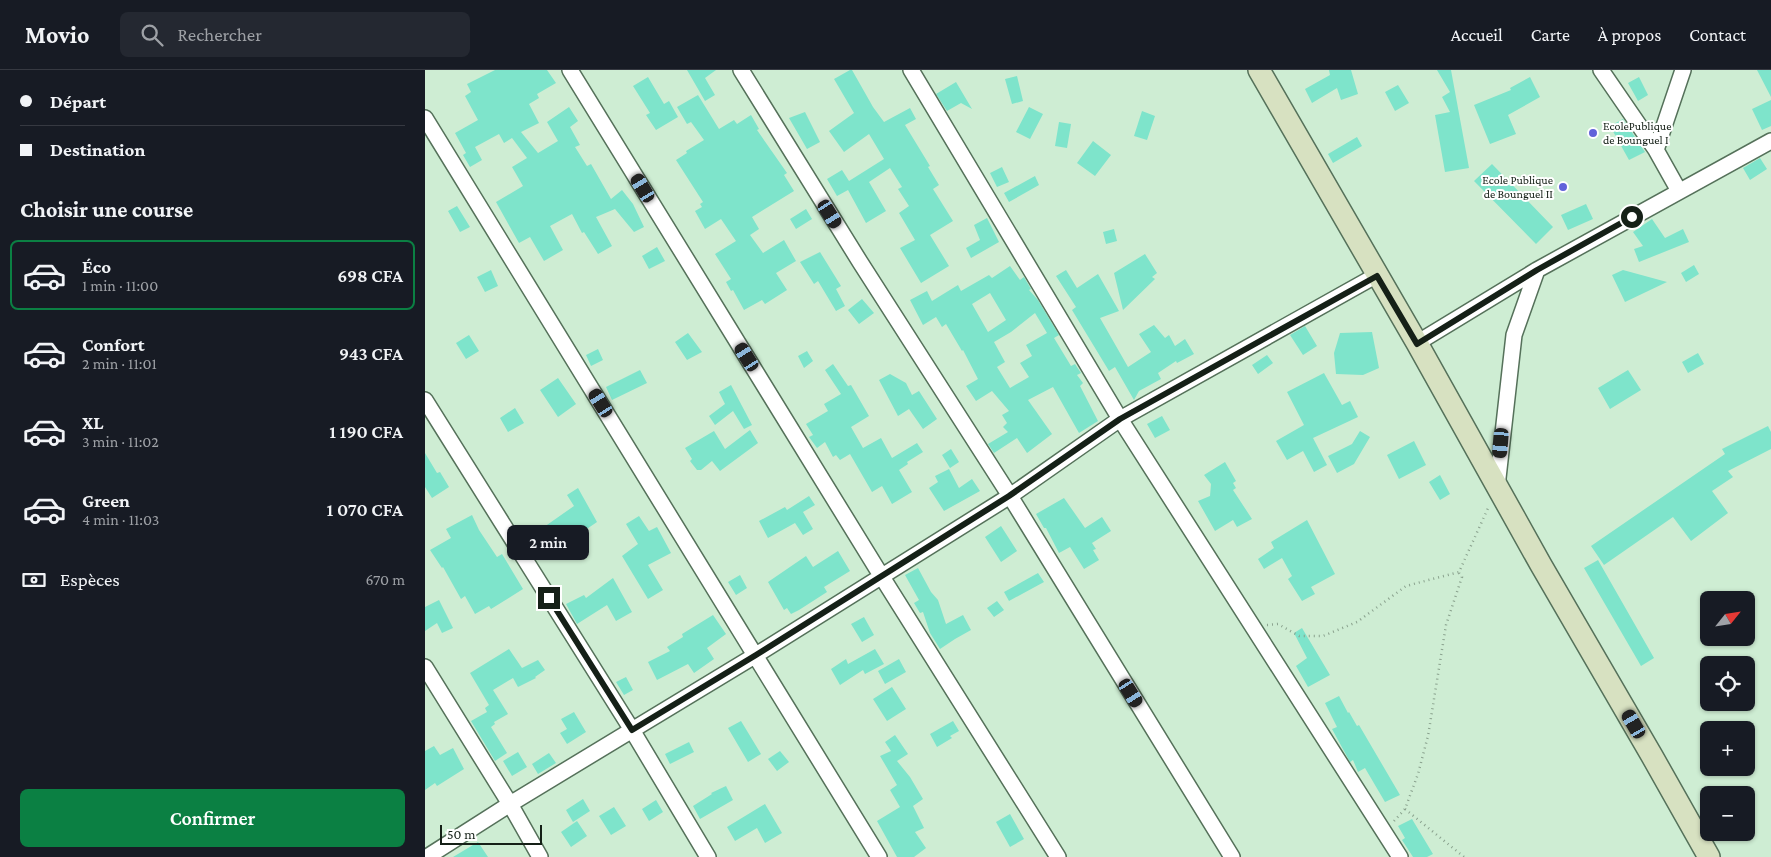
<!DOCTYPE html>
<html lang="fr">
<head>
<meta charset="utf-8">
<style>
	body { margin:0; font-family:"Crimson Pro",serif; background:#242831; color:#f1f3f6; height:100vh; display:flex; flex-direction:column; font-size:19px; white-space:nowrap }
	* { box-sizing:border-box; margin:0 }
	p { font-size:16px; color:#9ea1a6 }
	.icon { flex:none; width:28px; height:28px; fill:none; stroke:currentColor; stroke-width:2; stroke-linecap:round; stroke-linejoin:round }
	.map { position:relative; flex:1; overflow:hidden }
	.panel { display:flex; flex-direction:column; background:#171b24; width:425px }
	.panel>* { flex:none }
	.top-card { display:grid; align-content:center; height:110px; padding:0 20px; background:#171b24 }
	.needle { width:32px; rotate:60deg }
	.controls { position:absolute; left:1275px; top:521px; display:grid; gap:10px }
	.controls a { display:grid; place-items:center; width:55px; height:55px; border-radius:8px; background:#171b24; box-shadow:0 1px 4px #0004; font-size:25px }
	.scale { position:absolute; left:15px; bottom:12px; width:102px; box-sizing:border-box; padding-left:5px; border:2px solid #152017; border-top:0; font-size:14px; line-height:18px; white-space:nowrap; color:#152017; -webkit-text-stroke:4px #fff; paint-order:stroke }
	.end { position:absolute; width:22px; height:22px; margin:-11px; border:6px solid #152017; background:#fff; box-shadow:0 0 0 2px #fff }
	.from { border-radius:50% }
	.bubble { position:absolute; height:35px; border-radius:8px; background:#171b24; box-shadow:0 1px 4px #0004; font-size:16px; font-weight:600; line-height:35px; text-align:center }
	.car { position:absolute; width:15px; height:30px; margin:-15px -8px; border-radius:6px; box-shadow:0 0 4px 1px #0007; background:linear-gradient(#222 24%,#8ab4d8 0 40%,#222 0 76%,#8ab4d8 0 86%,#222 0) }
	.top-card b { display:flex; align-items:center; gap:18px; height:48px; font-size:19px }
	.top-card b+b { border-top:1px solid #363941 }
	.top-card i { width:12px; height:12px; background:#f1f3f6 }
	ul { padding:0; list-style:none }
	li { display:flex; align-items:center; gap:15px; height:70px; margin:0 10px 8px; padding:0 10px; border:2px solid transparent; border-radius:8px }
	li div { flex:1 }
	li b { display:block; font-size:19px }
	li em { font-style:normal; font-weight:600 }
	li.active { border-color:#0b8043 }
	li>.icon { width:45px; height:45px; stroke-width:1.5 }
	h2 { padding:0 20px; font-size:22px; line-height:60px }
	.pay { display:flex; align-items:center; gap:12px; height:55px; padding:0 20px; font-size:19px }
	.pay p { margin-inline-start:auto }
	.primary-button { display:flex; gap:10px; margin-top:auto; padding:10px 20px }
	.primary-button a { flex:1; height:58px; border-radius:8px; background:#0b8043; color:#fff; font-size:20px; font-weight:600; line-height:58px; text-align:center }
	header { display:flex; align-items:center; gap:30px; box-sizing:border-box; height:70px; padding:0 25px; background:#171b24; border-bottom:1px solid #363941 }
	header strong { font-size:24px }
	nav { display:flex; gap:28px; margin-inline-start:auto; font-size:18px }
	.search { width:350px; height:45px; background:#242831; display:flex; align-items:center; gap:12px; box-sizing:border-box; padding:0 18px; border-radius:8px; color:#9ea1a6; font-size:19px }
	main { display:flex; flex:1; min-height:0 }
	.map>svg:first-child { display:block }
	.building { fill:#7ee4cb; fill-rule:evenodd }
	.lines { fill:none; stroke-linecap:round; stroke-linejoin:round }
	.street-casing { stroke:#55715a; stroke-width:18 }
	.secondary-casing { stroke:#55715a; stroke-width:24 }
	.path { stroke:#8aa28e; stroke-width:2.5; stroke-dasharray:1 4; stroke-linecap:butt }
	.street { stroke:#fff; stroke-width:15 }
	.secondary { stroke:#d7e1c1; stroke-width:21 }
	.route { stroke:#152017; stroke-width:6 }
	.poi-dot { fill:#6262da; stroke:#fff; stroke-width:2 }
	.labels { text-anchor:middle; stroke-width:4; stroke-linejoin:round; paint-order:stroke }
	.poi-label { font-size:12px; fill:#152017; stroke:#fff; text-anchor:start }
</style>
</head>
<body>
<header>
<strong>Movio</strong>
<div class="search"><svg class="icon" aria-label="search" viewBox="0 0 24 24"><circle cx="10" cy="10" r="6"/><path d="M15 15l6 6"/></svg>Rechercher</div>
<nav><a>Accueil</a><a>Carte</a><a>À propos</a><a>Contact</a></nav>
</header>
<main>
<section class="panel">
<div class="top-card">
<b><i class="from"></i>Départ</b>
<b><i></i>Destination</b>
</div>
<h2>Choisir une course</h2>
<ul>
<li class="active"><svg class="icon" aria-label="car" viewBox="0 0 24 24"><path d="M5 17H2v-5l4-1 3-4h7l3 4 3 1v5h-3M9 17h6M6 11h13"/><circle cx="7" cy="17" r="2"/><circle cx="17" cy="17" r="2"/></svg><div><b>Éco</b><p>1 min · 11:00</p></div><em>698 CFA</em></li>
<li><svg class="icon" aria-label="car" viewBox="0 0 24 24"><path d="M5 17H2v-5l4-1 3-4h7l3 4 3 1v5h-3M9 17h6M6 11h13"/><circle cx="7" cy="17" r="2"/><circle cx="17" cy="17" r="2"/></svg><div><b>Confort</b><p>2 min · 11:01</p></div><em>943 CFA</em></li>
<li><svg class="icon" aria-label="car" viewBox="0 0 24 24"><path d="M5 17H2v-5l4-1 3-4h7l3 4 3 1v5h-3M9 17h6M6 11h13"/><circle cx="7" cy="17" r="2"/><circle cx="17" cy="17" r="2"/></svg><div><b>XL</b><p>3 min · 11:02</p></div><em>1 190 CFA</em></li>
<li><svg class="icon" aria-label="car" viewBox="0 0 24 24"><path d="M5 17H2v-5l4-1 3-4h7l3 4 3 1v5h-3M9 17h6M6 11h13"/><circle cx="7" cy="17" r="2"/><circle cx="17" cy="17" r="2"/></svg><div><b>Green</b><p>4 min · 11:03</p></div><em>1 070 CFA</em></li>
</ul>
<div class="pay"><svg class="icon" aria-label="cash" viewBox="0 0 24 24"><path d="M3 7h18v10H3z"/><circle cx="12" cy="12" r="2"/></svg>Espèces<p>670 m</p></div>
<div class="primary-button"><a>Confirmer</a></div>
</section>
<div class="map">
<svg width="1346" height="787" viewBox="0 0 1346 787">
	<rect width="100%" height="100%" fill="#ceedd3"/>
	<path class="building" d="M70,0H122L131,13L112,24L114,28L104,34L114,53L96,62L113,83L133,71L122,52L144,37L153,51L145,57L155,75L150,77L162,96L166,94L186,129L197,120L208,134L219,157L209,162L190,139L171,147L187,176L173,184L159,162L157,163L147,144L125,156L138,180L119,191L105,167L94,173L71,132L98,116L87,97L102,88L87,68L79,73L74,64L50,77L57,90L45,97L38,85L41,83L30,63L53,50L40,26L46,22L42,14Z
		M262,0H291L280,8L290,25L280,31Z
		M425,0H427L448,37L459,52L485,38L491,49L480,55L505,96L503,97L514,115L508,119L528,151L505,165L524,196L496,213L475,178L490,170L474,143L484,136L473,119L477,117L465,98L444,112L461,141L441,153L423,120L412,126L402,109L417,100L424,111L459,89L444,64L419,82L404,61L429,43L409,9Z
		M904,0H926L933,24L916,30L912,18L887,33L880,19L905,5Z
		M1012,0H1026L1044,98L1020,102L1010,45L1025,42L1017,27L1025,22Z
		M1332,0H1346V27Z
		M592,6L598,31L587,34L580,9Z
		M223,7L239,34L244,31L253,47L231,60L221,45L225,43L208,16Z
		M1105,7L1115,27L1083,45L1091,64L1065,74L1049,35L1086,20L1085,18Z
		M1214,7L1223,25L1213,31L1203,13Z
		M531,12L547,39L536,33L522,41L511,24Z
		M973,15L984,33L970,41L960,22Z
		M273,25L294,59L309,50L312,54L326,45L334,59L332,60L362,103L359,105L369,121L327,147L334,159L325,165L338,183L359,170L371,191L351,203L362,220L340,234L337,230L319,240L308,220L306,221L301,212L306,209L290,184L311,171L296,149L280,159L270,141L277,137L275,134L278,132L251,90L262,83L261,81L279,70L266,52L262,54L252,37Z
		M1346,30V56L1337,60L1327,39Z
		M604,37L618,44L605,69L591,62Z
		M717,41L730,46L722,70L709,66Z
		M380,42L395,72L382,79L364,48Z
		M1198,49L1220,82L1204,90L1185,56Z
		M634,52L646,54L642,78L630,76Z
		M932,67L937,76L908,93L903,84Z
		M668,71L686,85L670,106L652,93Z
		M1335,88L1342,99L1325,110L1318,98Z
		M1067,94L1128,157L1111,174L1049,111Z
		M577,97L584,112L572,117L565,103Z
		M610,106L614,115L584,132L579,123Z
		M1161,134L1168,149L1143,160L1136,145Z
		M32,136L45,157L35,162L23,141Z
		M381,139L387,149L371,159L365,149Z
		M562,148L574,172L546,188L541,178L555,170L549,155Z
		M1227,149L1240,168L1258,159L1264,172L1214,192L1209,179L1218,176L1208,162Z
		M689,159L692,171L681,174L678,162Z
		M232,177L240,191L224,199L217,186Z
		M395,182L416,216L411,219L420,236L411,241L393,211L389,214L375,192Z
		M720,184L732,203L727,207L730,209L698,240L689,203Z
		M1269,195L1274,204L1261,212L1256,203Z
		M585,196L595,210L599,207L606,219L604,220L613,230L634,265L629,268L646,296L650,294L656,303L652,305L658,313L655,316L673,351L654,363L628,317L603,330L627,364L602,383L592,368L569,383L563,374L583,362L578,357L582,353L577,345L584,341L567,321L551,331L541,316L553,309L538,280L537,281L521,254L517,257L511,247L498,255L485,230L502,221L507,231L533,215L536,221L564,205L567,208ZM565,223L581,250L563,262L547,234ZM610,243L622,263L601,275L607,286L595,293L604,307L585,318L572,297L580,292L569,272L586,262Z
		M66,200L73,216L60,222L52,207Z
		M641,200L652,218L673,204L694,241L675,248L703,297L726,282L714,264L729,255L740,268L744,265L750,276L760,269L769,284L752,293L751,291L733,303L736,309L714,321L709,330L690,297L684,301L647,240L651,237L631,206Z
		M1198,200L1242,212L1200,232L1187,205Z
		M437,229L449,243L434,254L423,240Z
		M880,256L892,276L878,285L865,265Z
		M947,262L954,298L938,305L911,304L909,283L915,263Z
		M263,263L277,282L262,290L250,272Z
		M44,265L54,281L41,289L31,273Z
		M173,279L178,290L166,296L161,285Z
		M382,281L388,291L379,298L373,286Z
		M1273,283L1279,294L1263,303L1257,292Z
		M842,285L848,293L833,304L827,295Z
		M408,294L423,316L426,315L444,346L426,357L438,378L456,368L467,388L492,373L498,382L482,392L483,394L474,400L487,422L467,434L457,416L447,422L425,384L415,390L411,385L408,387L400,372L392,378L384,367L388,365L381,354L403,341L399,334L416,324L400,300Z
		M215,300L222,313L187,330L181,317Z
		M1203,300L1216,320L1185,339L1173,318Z
		M899,303L917,335L925,331L933,347L888,368L902,395L889,402L878,381L862,390L851,371L879,355L862,322Z
		M465,304L481,313L487,325L494,321L512,349L498,359L484,339L473,346L454,310Z
		M133,308L151,334L133,347L115,320Z
		M306,315L327,355L319,359L308,341L290,355L284,346L300,334L294,322Z
		M90,338L99,353L83,362L75,348Z
		M737,346L745,360L730,368L722,354Z
		M1343,356L1346,362V379L1303,401L1308,407L1287,421L1303,443L1266,471L1248,447L1179,495L1166,476L1300,384L1297,379Z
		M325,360L333,373L295,401L287,391L276,400H272L265,391L267,389L260,378L289,361L300,379Z
		M935,361L945,367L929,394L912,403L903,386L927,374Z
		M989,371L1001,395L974,409L962,385Z
		M526,379L534,392L525,398L517,385Z
		M0,383L12,403L15,402L24,417L7,428L0,417Z
		M800,392L811,411L808,413L811,418L808,420L827,449L812,457L808,450L790,461L773,431L785,426L786,414L779,405Z
		M524,399L534,418L547,409L555,421L519,441L504,418L513,412L510,406Z
		M1015,405L1025,424L1015,430L1004,412Z
		M153,418L172,452L134,478L119,457L149,436L142,425Z
		M384,426L390,435L378,442L388,459L378,465L370,453L343,468L334,451L360,437L362,440Z
		M639,428L660,458L677,447L686,461L667,473L671,479L668,480L674,490L659,499L645,477L634,483L621,458H619L611,444Z
		M47,445L54,460L72,487L77,484L98,519L66,539L64,536L50,544L40,526L36,529L18,497L17,498L5,480L26,468L21,459Z
		M214,446L224,461L232,457L246,483L223,495L238,520L223,529L197,486L213,474L201,454Z
		M882,450L910,504L886,517L890,524L877,531L863,509L867,506L857,488L839,499L833,489L849,478L846,472Z
		M576,456L592,481L576,492L560,467Z
		M413,481L425,501L399,517L402,522L374,540L366,544L362,538L359,540L343,512L381,486L388,497Z
		M1173,490L1229,588L1216,596L1159,498Z
		M493,498L506,522L513,530L521,554L538,545L546,560L530,569L515,579L505,563L498,542L495,543L489,533L494,530L480,505Z
		M613,503L619,512L584,531L579,522Z
		M315,505L322,518L311,525L303,512Z
		M188,508L207,542L191,551L182,535L152,554L141,534L159,525L161,528Z
		M14,530L28,558L17,563L12,553L0,561V537Z
		M572,531L579,540L569,547L562,538Z
		M288,545L301,564L282,578L289,589L269,603L263,594L232,610L223,592L245,581L242,577L258,567L257,564Z
		M439,547L449,565L437,572L426,554Z
		M877,558L905,605L883,617L871,596L882,588L869,563Z
		M84,579L97,598L113,590L120,600L110,607L111,608L93,617L88,608L68,620L83,644L69,652L70,654L66,657L82,683L70,691L46,651L62,642L60,638L64,635L45,603Z
		M450,579L459,594L440,604L438,600L415,615L406,599L421,589L423,594Z
		M474,589L481,602L460,614L453,601Z
		M201,607L208,620L199,625L191,612Z
		M467,617L481,639L462,651L448,629Z
		M914,626L923,643L924,642L932,656L934,655L975,725L960,732L940,698L933,702L928,690L925,692L907,659L912,657L900,633Z
		M149,642L161,662L142,674L135,663L142,659L136,649Z
		M316,651L336,684L323,692L303,658Z
		M528,651L534,661L525,666L527,668L512,677L505,664Z
		M470,665L483,684L472,691L485,707L498,729L488,736L499,758L490,762L501,778L489,787H472L452,751L475,737L465,720L472,715L455,686L466,681L460,672Z
		M264,672L269,682L245,694L240,684Z
		M9,676L15,685L28,678L39,699L12,716L10,713L0,720V681Z
		M355,681L364,692L352,701L343,689Z
		M93,682L102,697L87,706L78,691Z
		M124,683L131,693L113,704L107,694Z
		M301,716L308,730L275,749L268,736L287,724L286,723Z
		M158,729L165,741L148,752L141,740Z
		M231,730L238,742L224,751L217,739Z
		M340,734L357,763L340,773L332,758L310,771L302,757Z
		M189,737L201,756L186,765L174,746Z
		M585,744L599,769L585,777L571,752Z
		M987,749L1008,784L1002,787H988L977,770L980,768L973,756Z
		M152,751L162,766L146,777L136,762Z
		M53,772L63,787H28Z"/>
	<g class="lines">
		<g class="street-casing">
			<path id="street" d="M145,0L457,507L633,787
				M316,0L435,192L585,426L807,787
				M486,0L695,349L975,787
				M1176,0L1231,80L1254,121
				M0,48L454,787
				M1231,80L1258,0
				M992,273L1112,200L1346,71
				M0,330L207,660L283,787
				M1072,417L1089,265L1112,200
				M0,597L85,734L115,787
				M2,787L85,734L331,585L585,426L695,349L952,205"/>
		</g>
		<g class="secondary-casing">
			<path id="secondary" d="M834,0L992,273L1116,495L1227,686L1284,787"/>
		</g>
		<path class="path" d="M842,555L853,554L874,566H898L932,552L981,516L1034,502L1064,436
			M980,739L1039,787
			M969,751L980,739L993,704L1003,666L1021,555L1037,507L1034,503"/>
		<use href="#street" class="street"/>
		<use href="#secondary" class="secondary"/>
	</g>
	<g class="lines">
		<path class="route" d="M124,528L207,660L331,585L584,426L695,349L952,206L992,274L1112,200L1207,147"/>
	</g>
	<g class="poi-dot">
		<circle cx="1168" cy="63" r="5"/>
		<circle cx="1138" cy="117" r="5"/>
	</g>
	<g class="labels">
		<g class="poi-label">
			<text x="1178" y="60">EcolePublique<tspan x="1178" dy="14">de Bounguel I</tspan></text>
			<text x="1128" y="114" text-anchor="end">Ecole Publique<tspan x="1128" dy="14">de Bounguel II</tspan></text>
		</g>
	</g>
</svg>
<div class="controls">
<a><svg class="needle" viewBox="-14 -14 28 28"><path d="M0-13l5 13h-10z" fill="#e53935"/><path d="M0 13l5-13h-10z" fill="#9ea1a6"/></svg></a>
<a><svg class="icon" aria-label="locate" viewBox="0 0 24 24"><circle cx="12" cy="12" r="6"/><path d="M12 2v4M12 18v4M2 12h4M18 12h4"/></svg></a>
<a>+</a>
<a>−</a>
</div>
<div class="scale">50 m</div>
<i class="end from" style="left:1207px;top:147px"></i>
<i class="end" style="left:124px;top:528px"></i>
<div class="bubble" style="left:82px;top:455px;width:82px">2 min</div>
<i class="car" style="left:218px;top:118px;rotate:329deg"></i>
<i class="car" style="left:405px;top:144px;rotate:148deg"></i>
<i class="car" style="left:322px;top:287px;rotate:328deg"></i>
<i class="car" style="left:176px;top:333px;rotate:328deg"></i>
<i class="car" style="left:1076px;top:373px;rotate:185deg"></i>
<i class="car" style="left:706px;top:623px;rotate:148deg"></i>
<i class="car" style="left:1209px;top:654px;rotate:330deg"></i>
</div>
</main>
</body>
</html>
